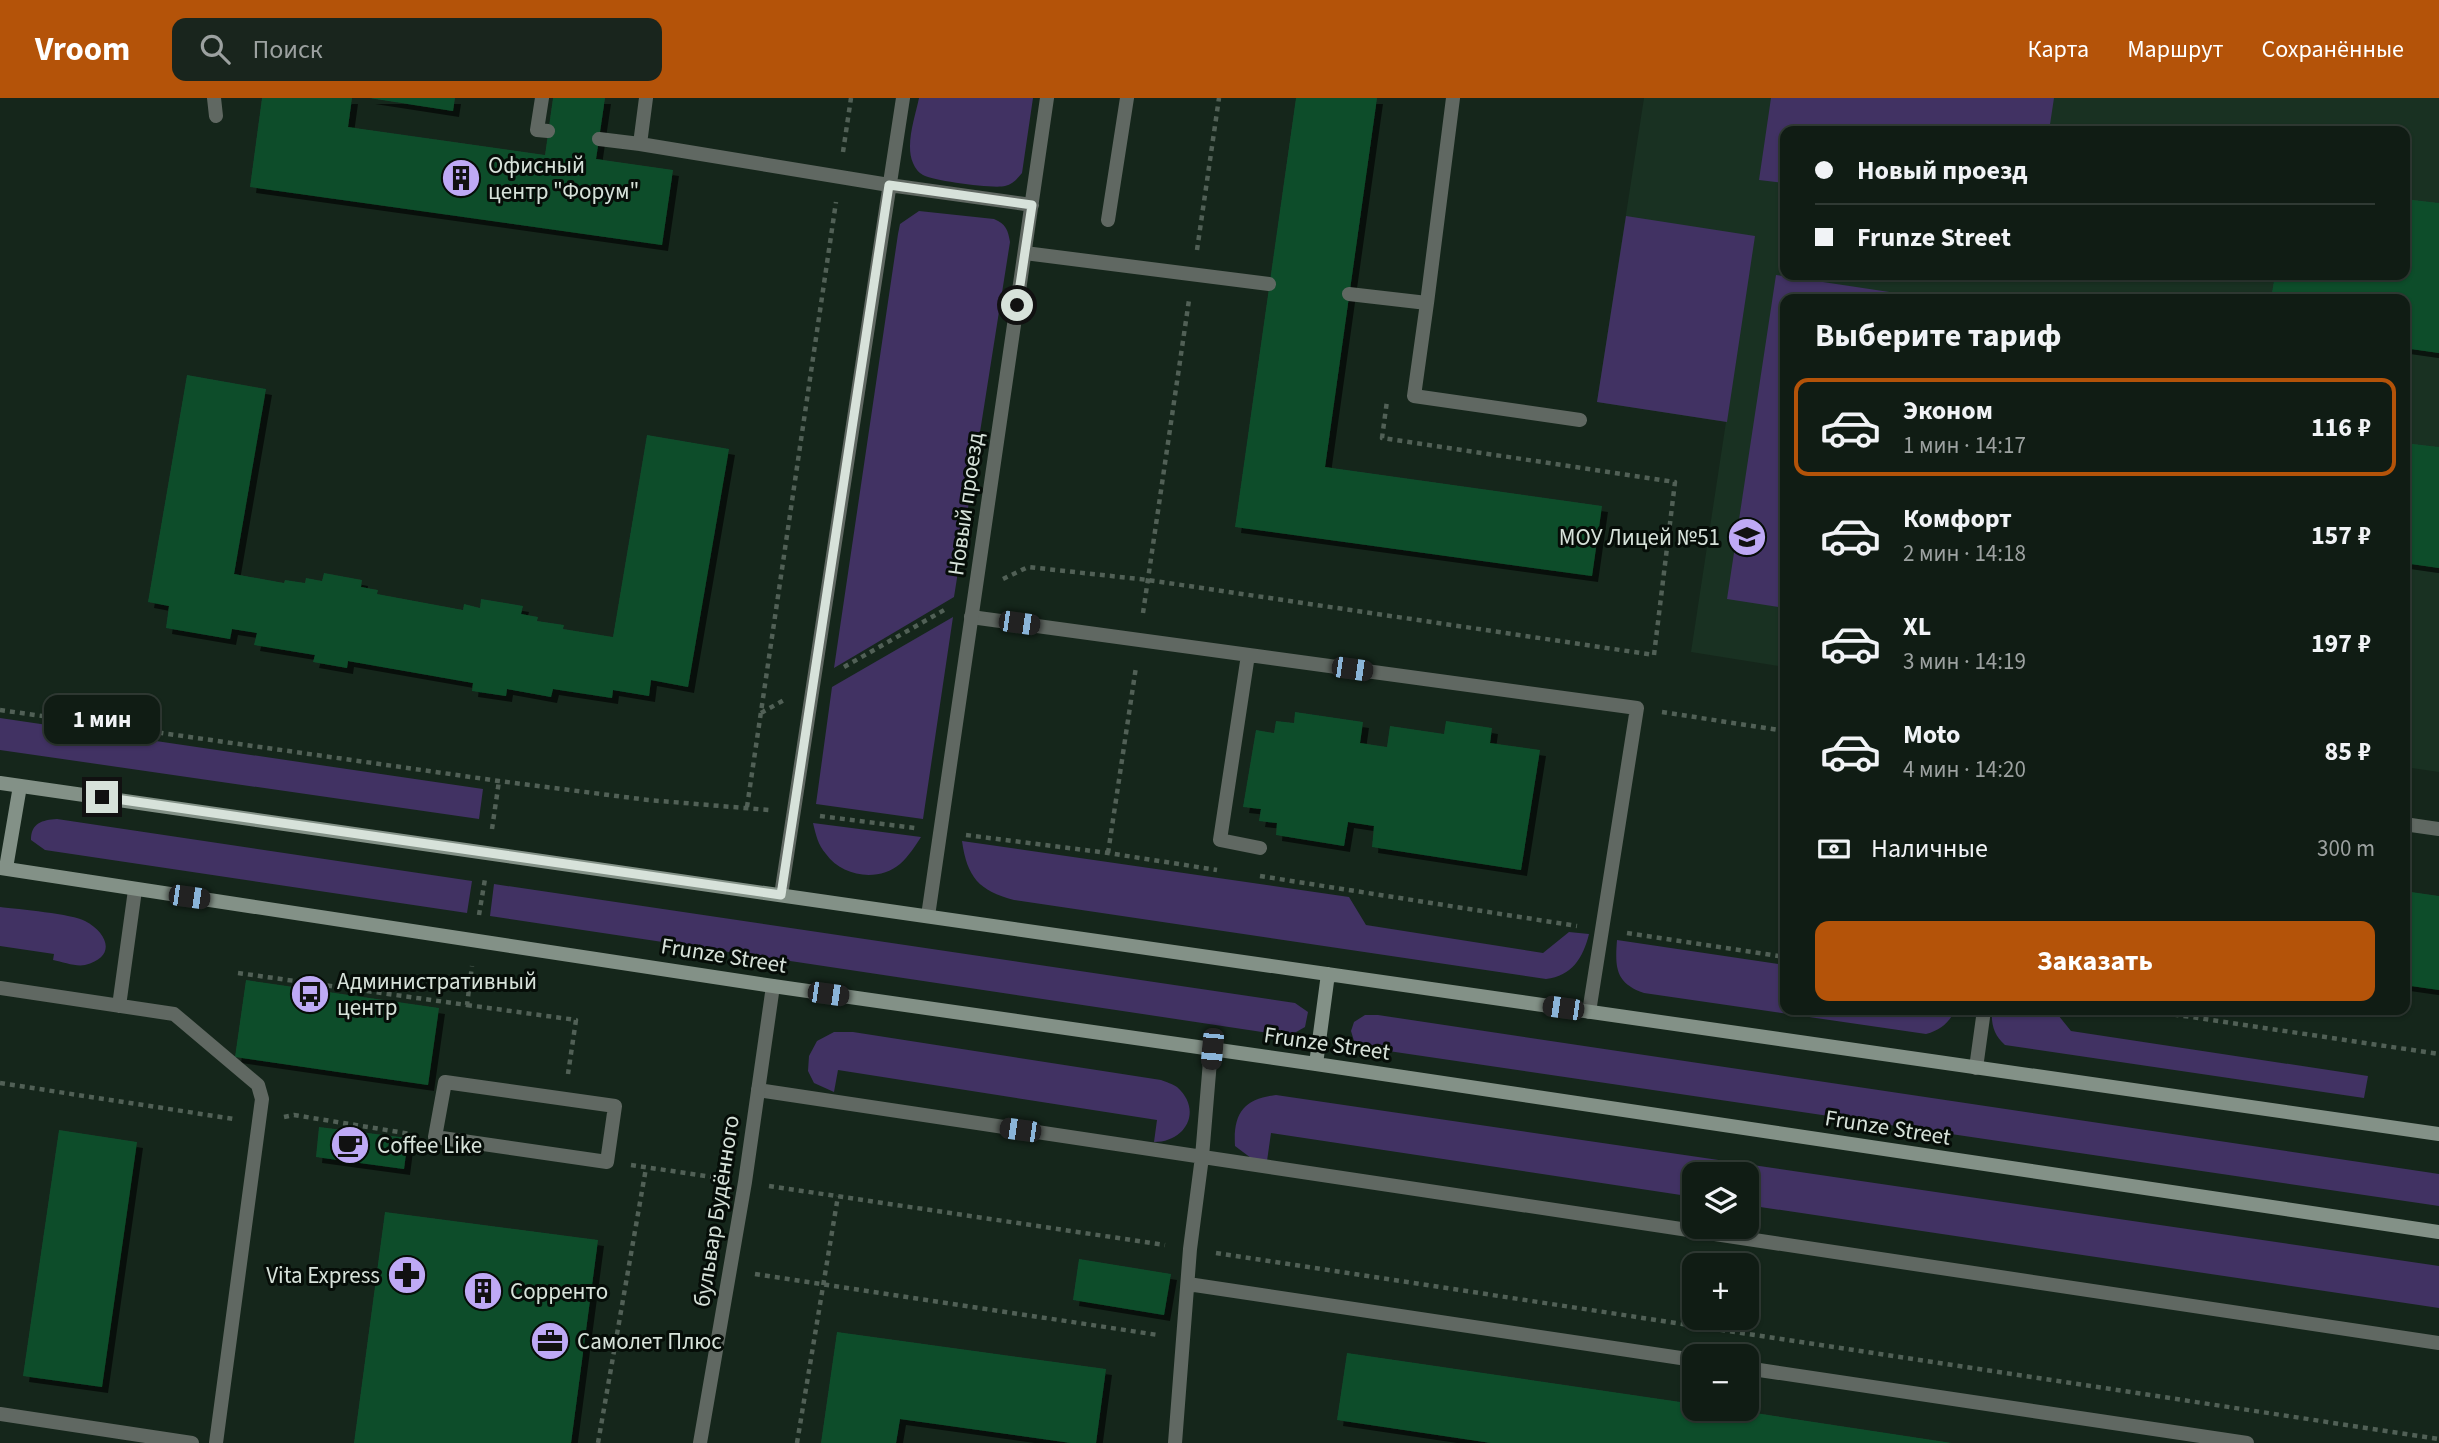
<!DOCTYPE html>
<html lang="ru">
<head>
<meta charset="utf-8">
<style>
	body { margin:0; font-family:"Source Sans 3",sans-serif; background:#19251d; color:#f1f3f6; height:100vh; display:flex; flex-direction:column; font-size:26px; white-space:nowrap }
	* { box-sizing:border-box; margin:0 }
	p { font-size:23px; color:#9ca1a0 }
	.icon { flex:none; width:38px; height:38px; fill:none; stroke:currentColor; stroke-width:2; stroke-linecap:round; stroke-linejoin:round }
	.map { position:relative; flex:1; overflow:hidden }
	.details { position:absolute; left:1780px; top:196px; width:630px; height:721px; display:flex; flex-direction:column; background:#101c14; border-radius:14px; box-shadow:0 2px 5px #0004,0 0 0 2px #303a34 }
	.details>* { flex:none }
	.top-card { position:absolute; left:1780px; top:28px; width:630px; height:154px; border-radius:14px; box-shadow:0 2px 5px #0004,0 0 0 2px #303a34; display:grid; align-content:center; height:154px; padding:0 35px; background:#101c14 }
	.tools { position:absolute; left:1682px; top:1064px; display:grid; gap:14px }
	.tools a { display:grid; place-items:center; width:77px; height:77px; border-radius:14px; background:#101c14; box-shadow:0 2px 5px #0004,0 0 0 2px #303a34; font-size:35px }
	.end { position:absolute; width:32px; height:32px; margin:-16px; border:9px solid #d7e2da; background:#111; box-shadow:0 0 0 4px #111 }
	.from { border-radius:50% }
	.bubble { position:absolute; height:49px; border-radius:14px; background:#101c14; box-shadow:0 2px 5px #0004,0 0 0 2px #303a34; font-size:23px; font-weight:700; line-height:49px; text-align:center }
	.car { position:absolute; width:21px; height:42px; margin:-21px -10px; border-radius:9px; box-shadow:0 0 5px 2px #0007; background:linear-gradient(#222 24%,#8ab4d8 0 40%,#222 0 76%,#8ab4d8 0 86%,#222 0) }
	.top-card b { display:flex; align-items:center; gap:24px; height:66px; font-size:26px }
	.top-card b+b { border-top:2px solid #303a34 }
	.top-card i { width:18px; height:18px; background:#f1f3f6 }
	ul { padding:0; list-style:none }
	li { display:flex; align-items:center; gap:21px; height:98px; margin:0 14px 10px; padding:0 21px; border:4px solid transparent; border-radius:14px }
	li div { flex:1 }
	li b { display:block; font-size:26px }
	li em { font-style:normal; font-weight:700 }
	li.current { border-color:#b45309 }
	li>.icon { width:63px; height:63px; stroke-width:1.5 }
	h2 { padding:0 35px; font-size:32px; line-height:84px }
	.pay { display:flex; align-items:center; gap:18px; height:77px; padding:0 35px; font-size:26px }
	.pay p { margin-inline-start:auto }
	.primary-button { display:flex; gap:14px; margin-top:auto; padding:14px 35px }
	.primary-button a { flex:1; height:80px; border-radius:14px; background:#b45309; color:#fff; font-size:28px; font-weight:700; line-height:80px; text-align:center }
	header { display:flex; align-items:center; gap:42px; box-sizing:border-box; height:98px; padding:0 35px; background:#b45309; color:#fff }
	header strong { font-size:33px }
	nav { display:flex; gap:38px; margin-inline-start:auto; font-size:24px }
	.search { width:490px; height:63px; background:#19251d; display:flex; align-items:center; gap:18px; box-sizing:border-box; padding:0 24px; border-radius:14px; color:#9ca1a0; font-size:26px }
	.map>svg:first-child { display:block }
	.built { fill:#193122; fill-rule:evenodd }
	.green { fill:#413263 }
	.building { fill:#104d2c; filter:url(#shadow) }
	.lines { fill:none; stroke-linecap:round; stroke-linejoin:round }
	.path { stroke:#516056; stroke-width:4.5; stroke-dasharray:5 5; stroke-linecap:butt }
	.lane { stroke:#606862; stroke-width:14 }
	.street { stroke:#606862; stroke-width:14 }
	.secondary { stroke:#839187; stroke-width:14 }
	.route { stroke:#d7e2da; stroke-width:9 }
	.labels { text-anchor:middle; stroke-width:6; stroke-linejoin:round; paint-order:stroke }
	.poi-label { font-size:23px; fill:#d7e2da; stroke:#060d08; text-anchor:start }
	.street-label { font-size:23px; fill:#d7e2da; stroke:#060d08 }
</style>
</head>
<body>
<header>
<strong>Vroom</strong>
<div class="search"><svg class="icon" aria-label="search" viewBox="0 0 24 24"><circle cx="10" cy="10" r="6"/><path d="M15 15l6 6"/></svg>Поиск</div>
<nav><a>Карта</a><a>Маршрут</a><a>Сохранённые</a></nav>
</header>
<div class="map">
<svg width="2439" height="1345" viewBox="0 0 2439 1345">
	<defs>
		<filter id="shadow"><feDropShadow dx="6" dy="6" stdDeviation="0" flood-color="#0009"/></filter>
	</defs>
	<rect width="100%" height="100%" fill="#15261b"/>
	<path class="built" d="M1644,0H2439V674L2405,669L2404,201H1785V569L1691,554L1726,324L1597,304ZM1785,33H2404V177H1785Z"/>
	<path class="green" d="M919,0H1033L1022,75C1017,81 1013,86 1005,88C994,91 934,83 923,77C919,75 915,70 913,65C905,47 915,19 919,0Z
		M1771,0H2054L2049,33H1785V85L1759,82Z
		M919,113L994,121C1006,126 1008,132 1010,144L954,499L834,570L898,136L900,126Z
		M1626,118L1755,138L1727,324L1597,304Z
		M1776,177L1936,201H1785V510L1727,501Z
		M953,519L923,721L816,706L832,589Z
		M0,620L483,691L479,721L0,652Z
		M57,721L472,783L467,815L45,752L31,742C31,725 42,722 57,721Z
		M813,725L921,739C915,748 909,758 900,766C879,784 842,779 826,756C818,747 816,737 813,725Z
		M962,743L1349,799L1366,827L1543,855L1569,834L1589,836C1583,860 1572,878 1546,881L1014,802C979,793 967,779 962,743Z
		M494,786L1295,905L1308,914L1305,929L1289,938L490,818Z
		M0,809C18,811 73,816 85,823C108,835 117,859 85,867C76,869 63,864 53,862L54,856L0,848Z
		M1617,842L1785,867V912H1956C1948,925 1941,932 1926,936L1644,895C1615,885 1615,869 1617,842Z
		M1992,912H2054L2071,933L2368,978L2364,1000L2005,947C1994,937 1991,927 1992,912Z
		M1365,917H1378L2439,1076V1108L1368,950L1354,943L1351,933L1354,924Z
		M834,934H853L1161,982C1166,984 1173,986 1177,989C1203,1012 1186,1044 1154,1044L1157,1022L838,972L834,994L814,985L808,973L809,958L817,943Z
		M1276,997L2439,1168V1210L1747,1107L1746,1076H1694V1099L1271,1035L1267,1063L1251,1060L1235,1048C1233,1015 1244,1001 1276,997Z"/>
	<path class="building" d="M262,0H352L348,29L545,57L553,0H605L596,61L673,72L662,147L250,89Z
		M369,0H455L453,13Z
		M1296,0H1377L1325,369L1602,408L1592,478L1235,429Z
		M2404,101L2439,105V255L2404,250V201H2271L2275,177H2404Z
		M187,277L266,291L234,476L284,485L285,482L305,485L306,480L322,483L324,475L362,482L361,489L378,492L377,496L463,512L464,506L480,510L481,501L523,508L521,516L538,519L537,523L564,527L563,531L613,539L647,337L729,351L688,589L651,582L649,598L613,592L612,600L553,591L551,599L507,591L506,598L472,593L473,585L348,563L347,570L313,564L315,557L254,547L257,535L232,531L230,541L166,530L169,508L148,504Z
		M2404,345L2439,349V470L2404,465Z
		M1295,614L1363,624L1360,645L1387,649L1390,628L1444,636L1446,623L1492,630L1490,645L1540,652L1521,772L1372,749L1374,728L1348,724L1344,748L1276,737L1277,725L1259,723L1261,711L1243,709L1256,632L1274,635L1276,623L1294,625Z
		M2404,793L2439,798V892L2404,887Z
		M246,882L439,910L428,987L235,959Z
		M319,1029L408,1040L404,1071L316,1059Z
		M59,1032L137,1044L102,1289L23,1278Z
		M385,1114L598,1142L571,1345H354Z
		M1079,1161L1171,1176L1164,1217L1073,1202Z
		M837,1234L1106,1271L1096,1345H1071L900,1321L896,1345H821Z
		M1347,1255L1694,1306V1311H1729L1952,1345H1491L1337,1322Z"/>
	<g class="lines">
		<path class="path" d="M843,54L851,0
			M1197,152L1219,0
			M1003,481L1028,469L1148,482L1654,557L1675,384L1382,340L1387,303
			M1143,515L1189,202
			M844,569L946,511
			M0,612L499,683L648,702L769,712
			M1662,614L1785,633
			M761,615L784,602
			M747,709L836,104
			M820,718L915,730
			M492,731L499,683
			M966,737L1108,755L1217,772
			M1108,755L1136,569
			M1260,778L1577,828
			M479,817L485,781
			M1627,835L1785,859
			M238,875L467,907L472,868
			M467,907L576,922L568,976
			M2144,912L2439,956
			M0,985L234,1021
			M284,1019L294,1017L411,1036
			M631,1067L719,1080
			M769,1088L1165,1147
			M1216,1155L2439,1341
			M755,1176L1158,1237
			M598,1345L646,1070
			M797,1345L838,1098"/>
		<path class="lane" d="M214,0L216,18
			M542,0L537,32L548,33
			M646,0L640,46L889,87
			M599,41L640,46
			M1108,122L1127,0
			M1025,155L1269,186
			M1349,196L1427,205L1414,298L1580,322
			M1427,205L1453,0
			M971,519L1637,610L1589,914
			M1248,557L1220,742L1260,750
			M2404,726L2439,731
			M0,890L174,916L258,987L262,1001L216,1345
			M119,908L135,792
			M1976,970L1984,912
			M758,992L2439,1245
			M1188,1186L1694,1262
			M1746,1270L2247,1345
			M0,1316L192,1345
			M1175,1345L1190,1151L1202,1059L1211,951"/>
		<path class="street" d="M889,87L1032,107
			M781,797L903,0
			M928,818L1047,0
			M445,984L615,1008L607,1064L435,1039Z
			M700,1345L745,1084L773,888"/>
		<path class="secondary" d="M0,685L2439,1036
			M0,770L773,888L1316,966L2439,1134
			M6,770L20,688
			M1316,966L1328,876"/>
	</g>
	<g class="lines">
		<path class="route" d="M102,699L781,797L889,87L1032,107L1017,207"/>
	</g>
	<defs>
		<g id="building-disc" transform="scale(2.0125)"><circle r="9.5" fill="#bea9f5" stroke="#060d08"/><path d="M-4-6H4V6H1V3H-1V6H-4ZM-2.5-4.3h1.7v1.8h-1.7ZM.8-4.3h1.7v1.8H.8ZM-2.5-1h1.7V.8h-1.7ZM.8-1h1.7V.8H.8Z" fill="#111"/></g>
		<g id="school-disc" transform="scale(2.0125)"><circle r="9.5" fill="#bea9f5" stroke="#060d08"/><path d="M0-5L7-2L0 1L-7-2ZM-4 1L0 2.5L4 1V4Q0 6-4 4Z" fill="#111"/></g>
		<g id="bus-disc" transform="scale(2.0125)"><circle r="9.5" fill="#bea9f5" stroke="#060d08"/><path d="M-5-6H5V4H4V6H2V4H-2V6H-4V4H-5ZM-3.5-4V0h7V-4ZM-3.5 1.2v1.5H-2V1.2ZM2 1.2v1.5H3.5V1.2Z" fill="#111"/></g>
		<g id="cafe-disc" transform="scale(2.0125)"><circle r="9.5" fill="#bea9f5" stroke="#060d08"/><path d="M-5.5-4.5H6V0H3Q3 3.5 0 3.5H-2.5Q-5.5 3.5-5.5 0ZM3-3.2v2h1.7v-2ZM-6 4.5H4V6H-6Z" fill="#111"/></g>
		<g id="pharmacy-disc" transform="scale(2.0125)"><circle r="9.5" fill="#bea9f5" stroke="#060d08"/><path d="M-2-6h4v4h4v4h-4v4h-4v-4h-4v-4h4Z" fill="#111"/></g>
		<g id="office-disc" transform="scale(2.0125)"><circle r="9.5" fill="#bea9f5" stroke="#060d08"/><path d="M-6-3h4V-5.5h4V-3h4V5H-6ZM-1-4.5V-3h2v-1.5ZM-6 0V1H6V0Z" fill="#111"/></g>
	</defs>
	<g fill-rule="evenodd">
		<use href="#building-disc" x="461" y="80"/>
		<use href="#school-disc" x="1747" y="439"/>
		<use href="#bus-disc" x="310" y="896"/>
		<use href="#cafe-disc" x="350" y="1047"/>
		<use href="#pharmacy-disc" x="407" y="1177"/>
		<use href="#building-disc" x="483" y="1193"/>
		<use href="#office-disc" x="550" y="1243"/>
	</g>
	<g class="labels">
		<g class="poi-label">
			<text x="488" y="75">Офисный<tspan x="488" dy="26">центр "Форум"</tspan></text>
			<text x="1720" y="447" text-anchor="end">МОУ Лицей №51</text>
			<text x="337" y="891">Административный<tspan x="337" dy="26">центр</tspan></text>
			<text x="377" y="1055">Coffee Like</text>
			<text x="380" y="1185" text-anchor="end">Vita Express</text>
			<text x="510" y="1201">Сорренто</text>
			<text x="577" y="1251">Самолет Плюс</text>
		</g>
		<g class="street-label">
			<text transform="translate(965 406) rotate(-82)" y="8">Новый проезд</text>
			<text transform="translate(724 857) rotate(9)" y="8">Frunze Street</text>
			<text transform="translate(1327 945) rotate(8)" y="8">Frunze Street</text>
			<text transform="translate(1888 1029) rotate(9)" y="8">Frunze Street</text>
			<text transform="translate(716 1113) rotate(-81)" y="8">бульвар Будённого</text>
		</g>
	</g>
</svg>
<div class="tools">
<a><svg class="icon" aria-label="layers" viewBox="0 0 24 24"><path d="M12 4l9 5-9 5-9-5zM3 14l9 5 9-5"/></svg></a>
<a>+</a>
<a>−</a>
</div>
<i class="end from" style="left:1017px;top:207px"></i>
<i class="end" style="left:102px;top:699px"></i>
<div class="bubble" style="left:44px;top:597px;width:116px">1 мин</div>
<i class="car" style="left:1019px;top:525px;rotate:98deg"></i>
<i class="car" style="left:1352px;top:571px;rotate:98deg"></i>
<i class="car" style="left:189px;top:799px;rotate:98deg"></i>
<i class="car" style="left:828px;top:896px;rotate:98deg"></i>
<i class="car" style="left:1563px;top:910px;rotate:278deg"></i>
<i class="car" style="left:1212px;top:951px;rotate:185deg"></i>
<i class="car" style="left:1020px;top:1032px;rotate:278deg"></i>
<div class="top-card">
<b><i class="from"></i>Новый проезд</b>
<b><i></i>Frunze Street</b>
</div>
<section class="details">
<h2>Выберите тариф</h2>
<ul>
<li class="current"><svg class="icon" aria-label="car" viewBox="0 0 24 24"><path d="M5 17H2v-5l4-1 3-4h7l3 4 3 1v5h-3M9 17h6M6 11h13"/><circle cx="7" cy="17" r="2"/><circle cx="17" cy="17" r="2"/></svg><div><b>Эконом</b><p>1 мин · 14:17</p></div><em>116 ₽</em></li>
<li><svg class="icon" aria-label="car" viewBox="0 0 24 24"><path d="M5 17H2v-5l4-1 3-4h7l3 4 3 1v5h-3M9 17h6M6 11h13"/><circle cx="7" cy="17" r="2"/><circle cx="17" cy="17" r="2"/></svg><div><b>Комфорт</b><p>2 мин · 14:18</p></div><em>157 ₽</em></li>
<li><svg class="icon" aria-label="car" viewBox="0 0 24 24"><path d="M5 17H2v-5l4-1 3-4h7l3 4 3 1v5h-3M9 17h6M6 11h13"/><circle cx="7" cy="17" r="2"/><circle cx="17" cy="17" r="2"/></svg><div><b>XL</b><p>3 мин · 14:19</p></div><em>197 ₽</em></li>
<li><svg class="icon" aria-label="car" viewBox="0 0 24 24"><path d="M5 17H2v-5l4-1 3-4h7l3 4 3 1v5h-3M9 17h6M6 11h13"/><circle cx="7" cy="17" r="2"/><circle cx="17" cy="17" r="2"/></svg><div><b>Moto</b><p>4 мин · 14:20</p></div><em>85 ₽</em></li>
</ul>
<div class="pay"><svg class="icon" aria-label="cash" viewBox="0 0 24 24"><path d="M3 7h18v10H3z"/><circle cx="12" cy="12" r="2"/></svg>Наличные<p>300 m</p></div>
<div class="primary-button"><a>Заказать</a></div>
</section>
</div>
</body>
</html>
